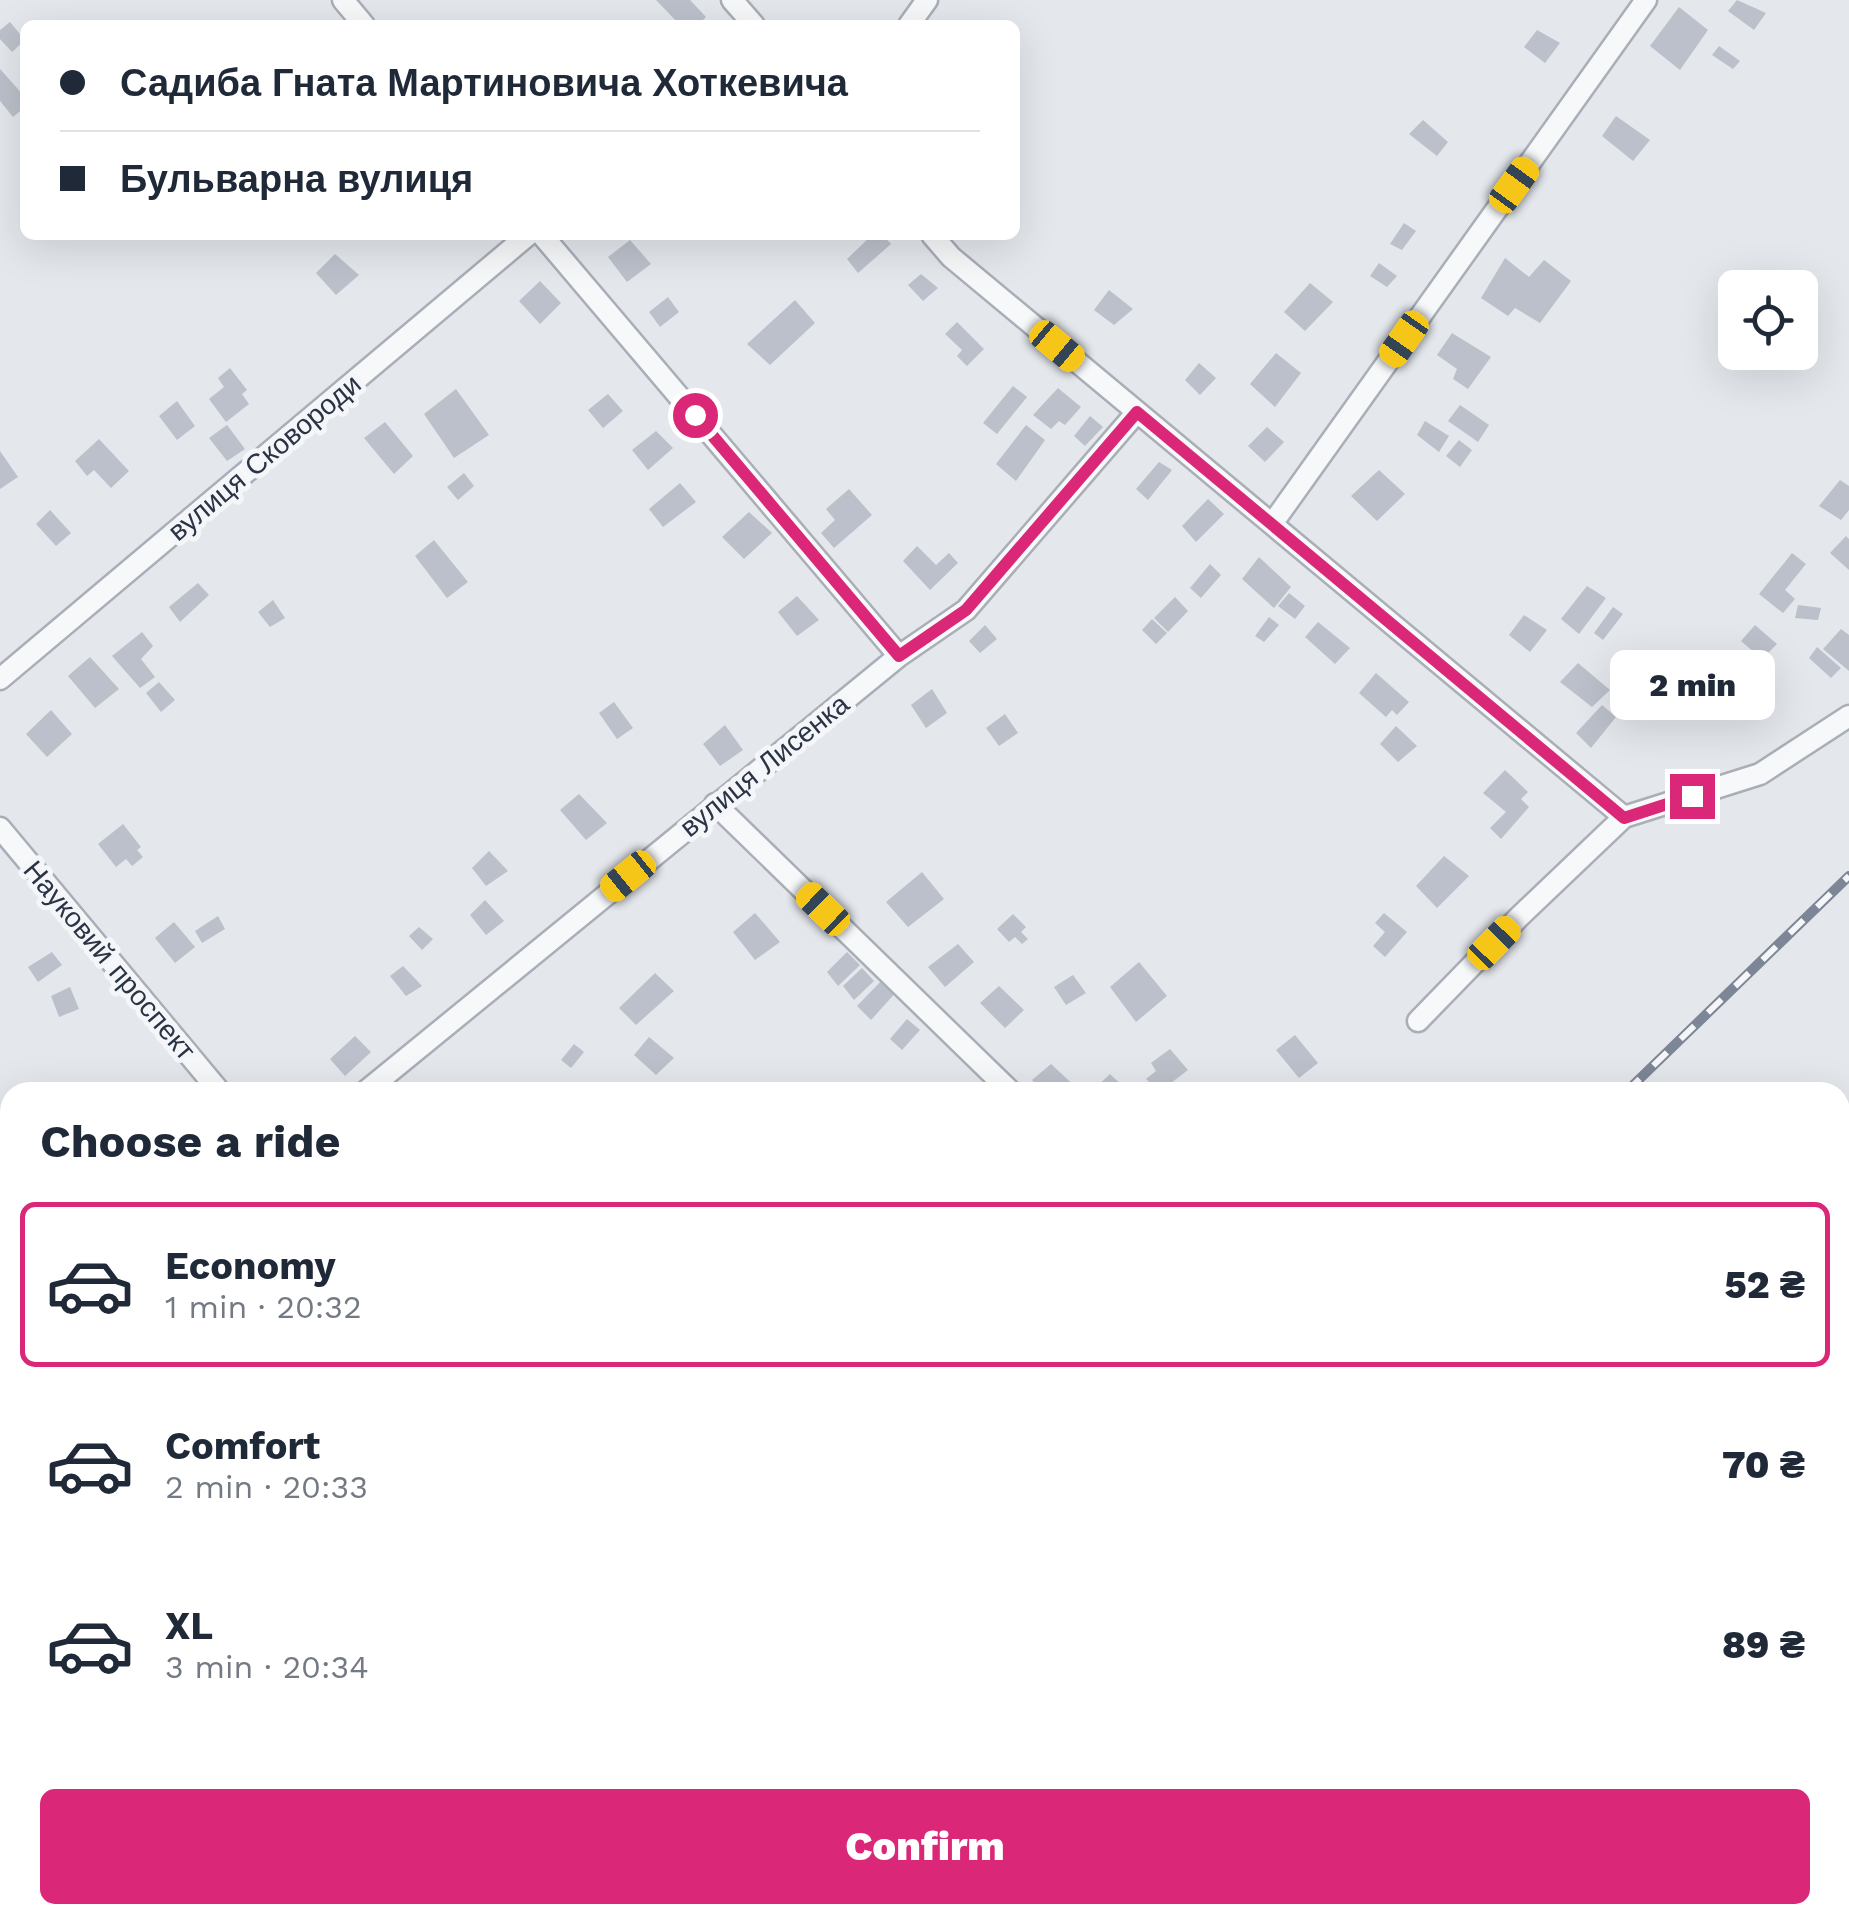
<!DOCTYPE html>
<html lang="en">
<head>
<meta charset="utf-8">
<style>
	body { margin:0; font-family:"Work Sans",sans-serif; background:#f6f6f7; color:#1f2937; height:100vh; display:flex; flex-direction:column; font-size:38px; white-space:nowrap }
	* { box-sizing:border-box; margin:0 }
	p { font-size:32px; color:#747a83 }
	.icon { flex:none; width:55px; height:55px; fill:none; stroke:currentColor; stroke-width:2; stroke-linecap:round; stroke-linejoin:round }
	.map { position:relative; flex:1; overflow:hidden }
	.panel { position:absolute; left:0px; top:1082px; width:1850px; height:842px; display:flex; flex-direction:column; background:#fff; border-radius:30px 30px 0 0; box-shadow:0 10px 40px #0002 }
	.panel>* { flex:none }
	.banner { position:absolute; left:20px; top:20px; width:1000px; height:220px; border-radius:15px; box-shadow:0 10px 40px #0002; display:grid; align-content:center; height:220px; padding:0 40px; background:#fff }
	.buttons { position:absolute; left:1718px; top:270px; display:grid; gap:20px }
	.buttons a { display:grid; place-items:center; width:100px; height:100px; border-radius:15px; background:#fff; box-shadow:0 10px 40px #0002; font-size:50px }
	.end { position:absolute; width:45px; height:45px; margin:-22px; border:12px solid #db2777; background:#fff; box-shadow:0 0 0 5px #fff }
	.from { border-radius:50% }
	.bubble { position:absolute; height:70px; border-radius:15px; background:#fff; box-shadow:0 10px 40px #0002; font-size:32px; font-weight:800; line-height:70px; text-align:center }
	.car { position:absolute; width:30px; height:60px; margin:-30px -15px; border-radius:12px; box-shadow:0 0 8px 2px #0007; background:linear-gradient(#f5c518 24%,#345 0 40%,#f5c518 0 76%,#345 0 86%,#f5c518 0) }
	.banner b { display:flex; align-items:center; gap:35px; height:95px; font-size:38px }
	.banner b+b { border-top:2px solid #e0e1e3 }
	.banner i { width:25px; height:25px; background:#1f2937 }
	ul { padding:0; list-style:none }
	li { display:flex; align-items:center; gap:30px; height:165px; margin:0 20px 15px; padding:0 20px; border:5px solid transparent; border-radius:15px }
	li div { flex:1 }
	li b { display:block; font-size:38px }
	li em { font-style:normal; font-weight:800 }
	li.active { border-color:#db2777 }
	li>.icon { width:90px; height:90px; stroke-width:1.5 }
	h2 { padding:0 40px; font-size:45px; line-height:120px }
	.action { display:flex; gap:20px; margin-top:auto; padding:20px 40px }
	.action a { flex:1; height:115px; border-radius:15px; background:#db2777; color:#fff; font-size:40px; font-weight:800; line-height:115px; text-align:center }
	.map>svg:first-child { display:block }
	.green { fill:#c9d6c5 }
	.building { fill:#bbc0ca }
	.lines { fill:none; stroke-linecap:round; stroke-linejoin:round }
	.street-casing { stroke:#a9aeb7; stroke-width:25 }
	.street { stroke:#f7f8fa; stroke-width:20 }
	.rail-casing { stroke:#7d8696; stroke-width:10 }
	.rail { stroke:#f4f6f9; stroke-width:6; stroke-dasharray:19; stroke-linecap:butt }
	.route { stroke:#db2777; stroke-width:12 }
	.labels { text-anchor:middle; stroke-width:10; stroke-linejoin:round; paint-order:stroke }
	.street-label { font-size:28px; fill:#2b3445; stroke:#f4f6f9 }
</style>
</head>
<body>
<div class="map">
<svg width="1849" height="1923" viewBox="0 0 1849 1923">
	<rect width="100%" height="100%" fill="#e4e7ec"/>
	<path class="green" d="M1840,1196H1849V1378L1840,1370Z"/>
	<path class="building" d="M656,0H690L706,17L698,25H680Z
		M1737,0L1766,13L1754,30L1728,11Z
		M1679,7L1708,30L1680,70L1650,46Z
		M10,22L25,40L12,52L0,39V30Z
		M1537,30L1560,43L1545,63L1524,47Z
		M1719,46L1740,61L1733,69L1712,55Z
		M0,69L25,97V107L13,117L0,101Z
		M1616,116L1650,140L1633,161L1602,136Z
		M1423,120L1448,142L1437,156L1409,134Z
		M1404,223L1416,231L1402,250L1390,244Z
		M872,235H883L891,244L858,273L847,259Z
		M630,240L651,264L627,282L608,257Z
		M335,254L359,275L336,295L316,273Z
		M1505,258L1529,277L1544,260L1571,281L1540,323L1515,308L1508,316L1481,298Z
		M1379,263L1397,276L1387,287L1370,276Z
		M921,274L938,288L923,301L908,285Z
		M540,281L561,303L540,324L519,301Z
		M1310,283L1333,302L1305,331L1284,312Z
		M1109,290L1133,309L1114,325L1094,310Z
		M668,297L679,312L660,327L649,312Z
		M795,300L815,323L770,365L747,344Z
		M957,322L984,349L967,366L957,356L962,350L945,334Z
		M1452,333L1491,357L1468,389L1453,379L1457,369L1437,355Z
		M1276,353L1301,373L1275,407L1250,384Z
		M1199,363L1216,378L1200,395L1185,380Z
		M230,368L247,390L242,394L249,404L226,422L209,399L224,387L218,378Z
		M1013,386L1027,397L997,434L983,423Z
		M1058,388L1081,407L1065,425L1059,421L1051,429L1033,415Z
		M456,389L489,435L454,458L424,414Z
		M608,394L623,411L603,428L588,410Z
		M177,401L195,426L177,440L159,416Z
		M1460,405L1489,425L1478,442L1448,421Z
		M1090,416L1103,427L1085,446L1074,436Z
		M1425,421L1449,436L1439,452L1417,435Z
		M385,422L413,456L394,474L364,438Z
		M227,425L245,449L227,461L209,438Z
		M1026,425L1045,440L1016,481L996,464Z
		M1267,427L1284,442L1265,462L1248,446Z
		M656,431L673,448L648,470L632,450Z
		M99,439L129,471L111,488L94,470L87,476L75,461Z
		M1459,440L1472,450L1460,467L1446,456Z
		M0,451L18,477L0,489Z
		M1159,462L1172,470L1148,500L1136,489Z
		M1379,470L1405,494L1377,521L1351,496Z
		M464,473L474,486L458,500L447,487Z
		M1840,480L1849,486V510L1841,520L1819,506Z
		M680,483L696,502L663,527L649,509Z
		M849,489L872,515L834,548L821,533L835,520L826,509Z
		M1208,499L1224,514L1196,542L1182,526Z
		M50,510L71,533L56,546L36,524Z
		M749,512L772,533L744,559L722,537Z
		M1846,536L1849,539V570L1830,553Z
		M434,540L468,582L447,598L415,556Z
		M917,546L936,565L949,553L958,563L930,590L903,561Z
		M1792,553L1806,564L1785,590L1795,599L1783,613L1759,594Z
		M1259,557L1291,587L1274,608L1242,579Z
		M1210,564L1221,575L1201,598L1190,588Z
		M198,583L209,595L180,622L169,607Z
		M1587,586L1606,598L1579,634L1561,619Z
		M1289,593L1305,606L1295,619L1278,606Z
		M797,596L819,620L797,636L778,612Z
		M1175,597L1188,611L1168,632L1154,618Z
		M273,600L285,618L270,627L258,612Z
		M1798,605L1821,608L1818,620L1795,618Z
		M1613,607L1623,614L1603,640L1594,633Z
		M1524,615L1547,630L1530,652L1509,635Z
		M1269,617L1279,625L1264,642L1255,636Z
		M1152,619L1167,633L1156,644L1142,630Z
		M1318,622L1350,648L1335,664L1305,637Z
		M985,625L997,639L980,653L969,641Z
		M1755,625L1777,644L1762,659L1741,641Z
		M1841,629L1849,635V671L1823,649Z
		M142,632L153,646L141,659L155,677L140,688L112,656Z
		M1817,647L1841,668L1831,678L1809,658Z
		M90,657L119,689L95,708L68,676Z
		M1578,663L1610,690L1592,707L1560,682Z
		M1647,664L1666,672L1658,685L1676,694L1668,707L1650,697L1645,705L1630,697Z
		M1718,668L1754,695L1735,715L1702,687Z
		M1376,673L1409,702L1397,715L1392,710L1386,717L1359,693Z
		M159,682L175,700L161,712L146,693Z
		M932,689L947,713L926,728L911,705Z
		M614,702L633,728L617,739L599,713Z
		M1602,705L1616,717L1591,748L1576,733Z
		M51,710L72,734L47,757L26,734Z
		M1005,714L1018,733L999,746L986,728Z
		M725,725L743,750L720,766L703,744Z
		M1396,726L1417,746L1398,762L1380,744Z
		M1505,770L1528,792L1521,799L1529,807L1501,839L1490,828L1506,812L1483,793Z
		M579,794L607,823L586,840L560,810Z
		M123,824L141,847L137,850L143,857L132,866L126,859L116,867L98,844Z
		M489,851L508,871L486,886L472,868Z
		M1444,856L1469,876L1437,908L1416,886Z
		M922,872L944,899L908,927L886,902Z
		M485,900L504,921L486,935L470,915Z
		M755,913L780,942L755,960L733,932Z
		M1384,913L1407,932L1385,957L1373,946L1385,932L1375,923Z
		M1013,914L1026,927L1021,932L1028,939L1022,944L1015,937L1009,942L997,929Z
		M218,916L225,929L202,943L195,931Z
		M174,922L195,947L175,963L155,938Z
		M419,927L433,939L422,950L409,936Z
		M958,944L974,962L945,987L928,967Z
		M52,952L62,965L38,982L28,967Z
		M847,952L860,965L838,986L827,972Z
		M1139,962L1167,996L1136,1022L1110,987Z
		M403,966L422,986L406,996L390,976Z
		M862,968L874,981L854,1000L843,986Z
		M655,973L674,991L636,1025L619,1008Z
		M1073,975L1086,993L1066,1005L1054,987Z
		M884,978L898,990L871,1020L857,1006Z
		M999,986L1024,1010L1005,1028L980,1003Z
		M70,987L79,1009L59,1017L51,996Z
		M907,1019L920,1030L902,1050L890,1039Z
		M1295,1035L1318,1063L1299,1078L1276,1050Z
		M355,1036L371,1052L345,1076L330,1059Z
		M649,1037L674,1058L656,1075L634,1055Z
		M574,1044L584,1052L571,1068L561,1060Z
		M1170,1049L1188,1070L1171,1083L1174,1086L1159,1092L1146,1079L1156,1071L1151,1063Z
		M1051,1064L1081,1092H1044L1032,1080Z
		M1110,1074L1129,1092H1091Z"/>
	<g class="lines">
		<g class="street-casing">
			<path id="street" d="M343,0L364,25
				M732,0L754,25
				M909,25L927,0
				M542,235L899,656
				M932,235L951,257L1624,817
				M1272,524L1646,0
				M0,679L528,235
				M715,804L1011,1092
				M0,828L220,1092
				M1418,1021L1519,917L1624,817L1760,774L1849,716
				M365,1092L899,656L966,610L1137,412
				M0,1297L10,1290
				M0,1432L10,1445"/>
		</g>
		<use href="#street" class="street"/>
		<g class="rail-casing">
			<path id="rail" d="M1626,1092L1849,876
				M773,1923L781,1915
				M793,1923L801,1915"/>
		</g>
		<use href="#rail" class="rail"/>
	</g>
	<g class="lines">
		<path class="route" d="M695,415L899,656L966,610L1137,412L1624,818L1692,796"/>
	</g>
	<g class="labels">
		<g class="street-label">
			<text transform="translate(264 457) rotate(-40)" y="10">вулиця Сковороди</text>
			<text transform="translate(764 765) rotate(-39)" y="10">вулиця Лисенка</text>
			<text transform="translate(110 960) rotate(50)" y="10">Науковий проспект</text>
		</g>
	</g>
</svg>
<div class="buttons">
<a><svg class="icon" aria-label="locate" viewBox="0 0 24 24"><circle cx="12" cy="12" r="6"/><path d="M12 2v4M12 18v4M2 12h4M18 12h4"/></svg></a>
</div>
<i class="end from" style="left:695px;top:415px"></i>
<i class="end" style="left:1692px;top:796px"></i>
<div class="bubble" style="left:1610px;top:650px;width:165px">2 min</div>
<i class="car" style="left:1514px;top:185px;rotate:36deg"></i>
<i class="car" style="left:1404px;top:339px;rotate:215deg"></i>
<i class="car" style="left:1057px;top:346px;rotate:130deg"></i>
<i class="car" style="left:628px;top:876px;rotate:231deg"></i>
<i class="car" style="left:823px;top:909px;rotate:314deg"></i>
<i class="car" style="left:1494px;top:943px;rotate:44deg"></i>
<div class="banner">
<b><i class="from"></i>Садиба Гната Мартиновича Хоткевича</b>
<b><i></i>Бульварна вулиця</b>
</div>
<section class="panel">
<h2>Choose a ride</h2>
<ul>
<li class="active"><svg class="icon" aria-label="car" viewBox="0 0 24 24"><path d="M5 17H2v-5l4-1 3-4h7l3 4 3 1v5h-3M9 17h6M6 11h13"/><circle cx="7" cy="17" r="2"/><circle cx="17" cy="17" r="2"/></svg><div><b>Economy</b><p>1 min · 20:32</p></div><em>52 ₴</em></li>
<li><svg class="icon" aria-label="car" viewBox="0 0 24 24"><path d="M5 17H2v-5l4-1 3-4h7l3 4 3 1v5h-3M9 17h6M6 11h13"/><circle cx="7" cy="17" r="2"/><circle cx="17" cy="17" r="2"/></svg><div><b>Comfort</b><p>2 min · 20:33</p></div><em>70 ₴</em></li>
<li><svg class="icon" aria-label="car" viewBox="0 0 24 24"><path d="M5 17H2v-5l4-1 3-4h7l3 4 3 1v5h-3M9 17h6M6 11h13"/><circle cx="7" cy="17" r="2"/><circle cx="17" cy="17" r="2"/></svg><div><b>XL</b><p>3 min · 20:34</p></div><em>89 ₴</em></li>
</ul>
<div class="action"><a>Confirm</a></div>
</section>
</div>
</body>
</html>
